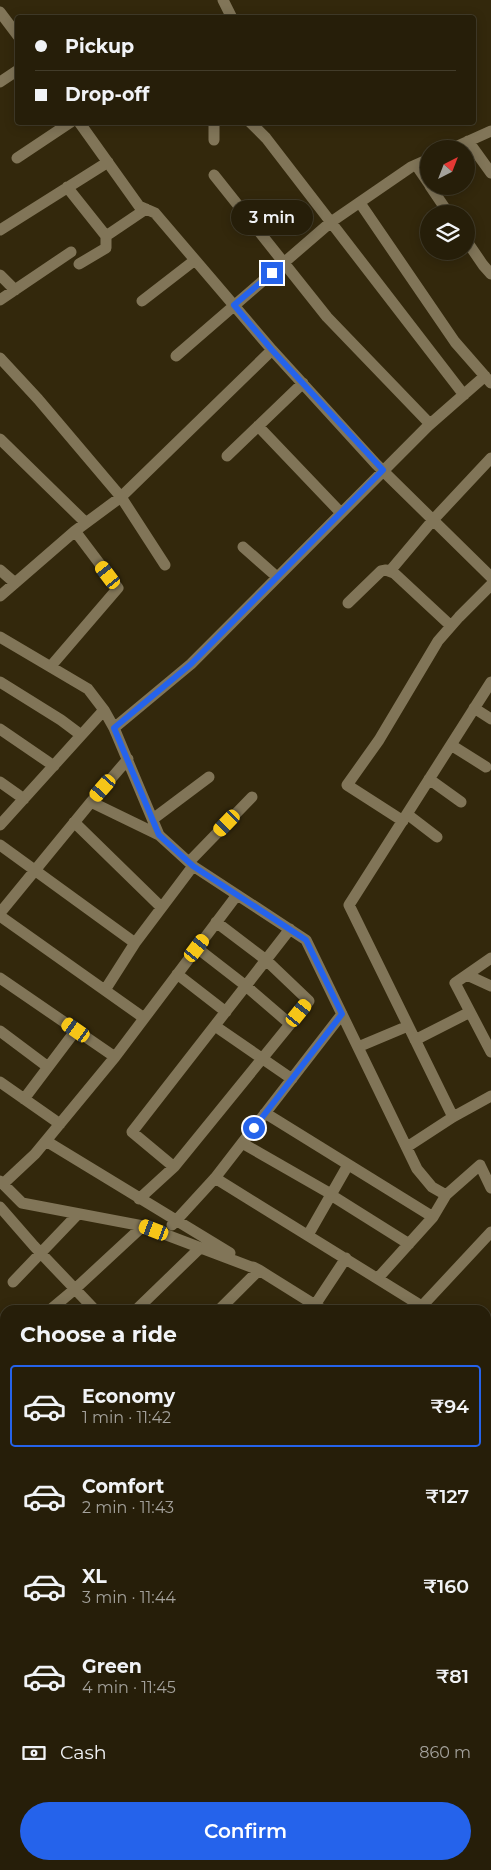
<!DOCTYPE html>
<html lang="en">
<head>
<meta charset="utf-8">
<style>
	body { margin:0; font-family:Montserrat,sans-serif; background:#2e2712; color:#f1f3f6; height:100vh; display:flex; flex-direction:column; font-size:19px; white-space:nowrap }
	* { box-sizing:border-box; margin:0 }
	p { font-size:16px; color:#a4a29c }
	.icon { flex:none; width:28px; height:28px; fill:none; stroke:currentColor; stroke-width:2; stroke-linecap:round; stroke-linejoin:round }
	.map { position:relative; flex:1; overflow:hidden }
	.drawer { position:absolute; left:0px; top:1305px; width:491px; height:565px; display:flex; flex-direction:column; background:#261e09; border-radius:15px 15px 0 0; box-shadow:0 2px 12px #0003,0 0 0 1px #423c2a }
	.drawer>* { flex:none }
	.banner { position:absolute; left:15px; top:15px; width:461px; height:110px; border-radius:5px; box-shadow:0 2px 12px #0003,0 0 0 1px #423c2a; display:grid; align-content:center; height:110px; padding:0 20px; background:#261e09 }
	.needle { width:32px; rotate:42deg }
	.fabs { position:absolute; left:420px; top:140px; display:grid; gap:10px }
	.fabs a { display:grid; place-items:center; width:55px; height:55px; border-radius:50%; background:#261e09; box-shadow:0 2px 12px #0003,0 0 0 1px #423c2a; font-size:25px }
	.end { position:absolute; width:22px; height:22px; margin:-11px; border:6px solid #2563eb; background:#fff; box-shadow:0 0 0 2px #fff }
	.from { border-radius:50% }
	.bubble { position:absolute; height:35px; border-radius:18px; background:#261e09; box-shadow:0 2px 12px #0003,0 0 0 1px #423c2a; font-size:16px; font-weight:600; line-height:35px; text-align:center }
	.car { position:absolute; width:15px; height:30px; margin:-15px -8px; border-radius:6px; box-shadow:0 0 4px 1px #0007; background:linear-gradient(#f5c518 24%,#345 0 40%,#f5c518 0 76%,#345 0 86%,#f5c518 0) }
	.banner b { display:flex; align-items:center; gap:18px; height:48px; font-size:19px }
	.banner b+b { border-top:1px solid #423c2a }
	.banner i { width:12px; height:12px; background:#f1f3f6 }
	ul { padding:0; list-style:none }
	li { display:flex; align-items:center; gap:15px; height:82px; margin:0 10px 8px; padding:0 10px; border:2px solid transparent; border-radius:5px }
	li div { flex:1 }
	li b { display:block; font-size:19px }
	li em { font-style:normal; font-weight:600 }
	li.current { border-color:#2563eb }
	li>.icon { width:45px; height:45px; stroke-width:1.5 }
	h2 { padding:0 20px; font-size:22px; line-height:60px }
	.pay { display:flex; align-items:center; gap:12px; height:55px; padding:0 20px; font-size:19px }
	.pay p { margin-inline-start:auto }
	.action { display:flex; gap:10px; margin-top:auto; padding:10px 20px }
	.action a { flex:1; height:58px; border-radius:30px; background:#2563eb; color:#fff; font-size:20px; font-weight:600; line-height:58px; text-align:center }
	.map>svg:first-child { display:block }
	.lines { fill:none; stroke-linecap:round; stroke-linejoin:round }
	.minor { stroke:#817558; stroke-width:11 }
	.tertiary { stroke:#817558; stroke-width:14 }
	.route { stroke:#2563eb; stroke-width:6 }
</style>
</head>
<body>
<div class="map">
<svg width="491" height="1870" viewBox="0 0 491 1870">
	<rect width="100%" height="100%" fill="#33280c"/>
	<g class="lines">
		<path class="minor" d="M223,0L232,18
			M0,12L18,36
			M0,82L18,70
			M79,122L139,206L155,213L272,350L376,464L491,577
			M250,122L266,138L464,395
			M214,140V122
			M468,141L491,173
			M451,149L491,131
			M17,158L71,122
			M416,165L429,184
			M214,175L327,317L430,424
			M430,186L449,214
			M67,187L106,236V248L79,264
			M360,203L455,342L491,383
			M0,230L108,162
			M106,236L146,209
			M466,240L483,265L491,274
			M0,275L15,290
			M0,300L71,252
			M142,301L195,260
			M176,356L331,222L411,167L429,159
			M0,358L38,399L121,497L165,565
			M258,426L341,513
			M0,439L86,523
			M227,456L303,383
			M243,547L277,577
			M0,570L15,583
			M390,571L433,520L491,458
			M0,596L75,531L121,497L272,350
			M348,603L381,571L386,570L394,573L451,626
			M0,637L88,689L104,710L114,728L159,835
			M51,666L118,588L75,531
			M0,682L61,720L81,735
			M474,708L491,719
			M114,728L191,664L428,426L485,376
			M0,729L54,766
			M451,745L486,767
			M429,779L461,802
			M0,782L24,799
			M91,802L159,835L193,866L306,940L417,1169L432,1187L446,1195
			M407,814L437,837
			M153,819L209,777
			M403,821L347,785L379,740L438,641L459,617L491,585
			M74,822L161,907
			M0,825L104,710
			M0,845L135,943
			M189,862L252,797
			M0,913L91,802L128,759
			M0,916L144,1018
			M197,948L246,986L290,1024
			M491,958L455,983L491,1052
			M177,974L226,1012
			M467,975L491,986
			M0,978L115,1057
			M105,990L135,943L193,866
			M215,1026L292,1079
			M0,1031L48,1067
			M415,1040L470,1012
			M358,1047L408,1026
			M0,1082L60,1124
			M24,1099L76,1030
			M265,1113L433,1217
			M453,1117L349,905L491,682
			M46,1141L230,1253
			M242,1143L331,1194
			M407,1147L453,1117L491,1096
			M174,1167L132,1132L290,929
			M215,1178L428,1310
			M0,1181L22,1203L143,1226L259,1270L323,1310
			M3,1184L35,1154L115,1057L237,895
			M331,1195L409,1244
			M139,1199L174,1167L309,1001L266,960L216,922
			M0,1207L34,1246L95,1310
			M172,1225L215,1178L342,1014
			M308,1235L348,1165
			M378,1278L433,1217L446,1195L480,1165L491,1188
			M13,1282L78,1214
			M315,1305L346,1258
			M422,1306L491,1232
			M50,1310L75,1289L143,1226
			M136,1310L200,1248
			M219,1310L259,1270L253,1267
			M486,1347L491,1350
			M0,1350L5,1348
			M486,1377L491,1371
			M0,1396L5,1425
			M486,1410L491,1413
			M0,1494L5,1460
			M486,1568L491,1574
			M0,1637L5,1644
			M486,1665L491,1671
			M486,1743L491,1749
			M0,1804L5,1809
			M486,1824L491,1818
			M377,1865L412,1870
			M458,1865L463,1870
			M276,1870L280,1865"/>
		<path class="tertiary" d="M486,1446H491
			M0,1600L5,1598"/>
	</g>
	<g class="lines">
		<path class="route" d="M254,1128L342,1014L306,940L193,866L159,835L114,728L191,664L383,470L272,350L234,305L272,273"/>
	</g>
</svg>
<div class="fabs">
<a><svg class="needle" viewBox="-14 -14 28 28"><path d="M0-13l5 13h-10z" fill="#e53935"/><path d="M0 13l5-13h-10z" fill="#a4a29c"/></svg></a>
<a><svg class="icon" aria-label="layers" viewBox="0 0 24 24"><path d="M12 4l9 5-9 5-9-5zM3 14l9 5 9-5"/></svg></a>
</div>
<i class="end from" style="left:254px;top:1128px"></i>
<i class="end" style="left:272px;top:273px"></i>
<div class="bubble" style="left:231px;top:200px;width:82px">3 min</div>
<i class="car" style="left:108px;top:575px;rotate:323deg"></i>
<i class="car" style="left:103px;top:788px;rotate:221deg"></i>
<i class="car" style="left:227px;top:823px;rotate:224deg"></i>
<i class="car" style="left:197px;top:948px;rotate:37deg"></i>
<i class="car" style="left:299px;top:1013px;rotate:39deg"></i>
<i class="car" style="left:76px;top:1030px;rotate:305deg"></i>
<i class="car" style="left:154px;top:1230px;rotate:291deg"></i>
<div class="banner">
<b><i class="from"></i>Pickup</b>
<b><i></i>Drop-off</b>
</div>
<section class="drawer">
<h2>Choose a ride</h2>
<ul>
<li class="current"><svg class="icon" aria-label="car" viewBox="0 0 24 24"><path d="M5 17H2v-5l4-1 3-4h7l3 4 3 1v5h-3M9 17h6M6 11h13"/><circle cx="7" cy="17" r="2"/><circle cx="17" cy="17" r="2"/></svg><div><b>Economy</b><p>1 min · 11:42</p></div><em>₹94</em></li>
<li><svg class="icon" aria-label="car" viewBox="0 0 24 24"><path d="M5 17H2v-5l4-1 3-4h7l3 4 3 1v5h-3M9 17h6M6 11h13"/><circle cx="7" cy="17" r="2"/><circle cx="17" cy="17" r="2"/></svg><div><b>Comfort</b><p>2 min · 11:43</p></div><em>₹127</em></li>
<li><svg class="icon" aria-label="car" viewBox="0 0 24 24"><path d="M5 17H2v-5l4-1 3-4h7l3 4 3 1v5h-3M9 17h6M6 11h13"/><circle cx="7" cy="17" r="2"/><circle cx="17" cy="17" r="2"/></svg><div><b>XL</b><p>3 min · 11:44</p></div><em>₹160</em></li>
<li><svg class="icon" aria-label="car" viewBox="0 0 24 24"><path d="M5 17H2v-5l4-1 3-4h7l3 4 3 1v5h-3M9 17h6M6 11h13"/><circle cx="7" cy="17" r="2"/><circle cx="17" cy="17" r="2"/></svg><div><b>Green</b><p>4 min · 11:45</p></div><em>₹81</em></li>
</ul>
<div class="pay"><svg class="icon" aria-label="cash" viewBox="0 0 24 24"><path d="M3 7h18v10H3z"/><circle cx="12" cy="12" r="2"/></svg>Cash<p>860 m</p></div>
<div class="action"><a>Confirm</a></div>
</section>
</div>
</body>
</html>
